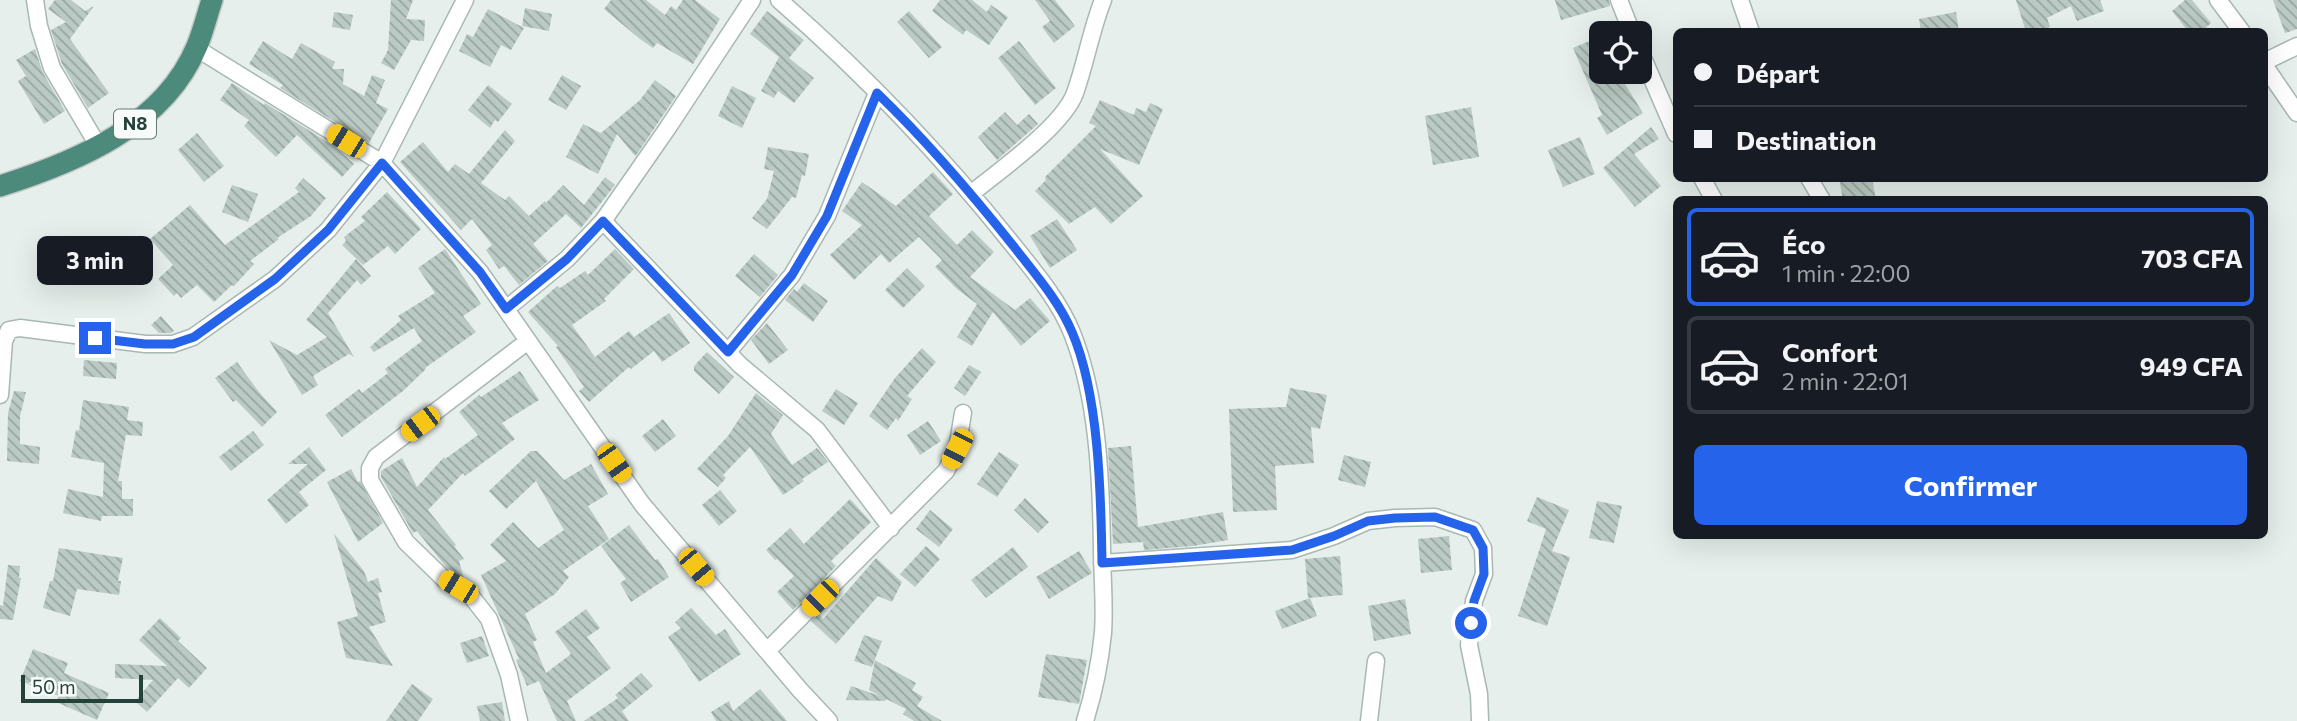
<!DOCTYPE html>
<html lang="fr">
<head>
<meta charset="utf-8">
<style>
	body { margin:0; font-family:Commissioner,sans-serif; background:#20242c; color:#f1f3f6; height:100vh; display:flex; flex-direction:column; font-size:26px; white-space:nowrap }
	* { box-sizing:border-box; margin:0 }
	p { font-size:23px; color:#9ea1a6 }
	.icon { flex:none; width:38px; height:38px; fill:none; stroke:currentColor; stroke-width:2; stroke-linecap:round; stroke-linejoin:round }
	.map { position:relative; flex:1; overflow:hidden }
	.details { position:absolute; left:1673px; top:196px; width:595px; height:343px; display:flex; flex-direction:column; background:#171b24; border-radius:10px; box-shadow:0 7px 28px #0002 }
	.details>* { flex:none }
	.top-card { position:absolute; left:1673px; top:28px; width:595px; height:154px; border-radius:10px; box-shadow:0 7px 28px #0002; display:grid; align-content:center; height:154px; padding:0 21px; background:#171b24 }
	.buttons { position:absolute; left:1589px; top:21px; display:grid; gap:14px }
	.buttons a { display:grid; place-items:center; width:63px; height:63px; border-radius:10px; background:#171b24; box-shadow:0 7px 28px #0002; font-size:35px }
	.scale { position:absolute; left:21px; bottom:18px; width:122px; box-sizing:border-box; padding-left:7px; border:4px solid #24423a; border-top:0; font-size:19px; line-height:24px; white-space:nowrap; color:#24423a; -webkit-text-stroke:5px #f7fbf9; paint-order:stroke }
	.end { position:absolute; width:32px; height:32px; margin:-16px; border:9px solid #2563eb; background:#fff; box-shadow:0 0 0 4px #fff }
	.from { border-radius:50% }
	.bubble { position:absolute; height:49px; border-radius:10px; background:#171b24; box-shadow:0 7px 28px #0002; font-size:23px; font-weight:700; line-height:49px; text-align:center }
	.car { position:absolute; width:21px; height:42px; margin:-21px -10px; border-radius:9px; box-shadow:0 0 5px 2px #0007; background:linear-gradient(#f5c518 24%,#345 0 40%,#f5c518 0 76%,#345 0 86%,#f5c518 0) }
	.top-card b { display:flex; align-items:center; gap:24px; height:66px; font-size:26px }
	.top-card b+b { border-top:2px solid #363941 }
	.top-card i { width:18px; height:18px; background:#f1f3f6 }
	ul { padding:12px 0 0; list-style:none }
	li { display:flex; align-items:center; gap:21px; height:98px; margin:0 14px 10px; padding:0 7px; border:4px solid #363941; border-radius:10px }
	li div { flex:1 }
	li b { display:block; font-size:26px }
	li em { font-style:normal; font-weight:700 }
	li.active { border-color:#2563eb }
	li>.icon { width:63px; height:63px; stroke-width:1.5 }
	.button { display:flex; gap:14px; margin-top:auto; padding:14px 21px }
	.button a { flex:1; height:80px; border-radius:10px; background:#2563eb; color:#fff; font-size:28px; font-weight:700; line-height:80px; text-align:center }
	.map>svg:first-child { display:block }
	.building { fill:url(#building-back-hatch) }
	.lines { fill:none; stroke-linecap:round; stroke-linejoin:round }
	.minor-casing { stroke:#a8b8b2; stroke-width:19 }
	.trunk-casing { stroke:#c2cac8; stroke-width:24 }
	.minor { stroke:#fff; stroke-width:16 }
	.trunk { stroke:#4c8a7c; stroke-width:21 }
	.route { stroke:#2563eb; stroke-width:9 }
	.labels { text-anchor:middle; stroke-width:6; stroke-linejoin:round; paint-order:stroke }
	.shield { fill:#f7fbf9; stroke:#637a73; stroke-width:2 }
	.shield-label { font-size:18px; font-weight:bold; fill:#24423a }
</style>
</head>
<body>
<div class="map">
<svg width="2297" height="721" viewBox="0 0 2297 721">
	<defs>
		<pattern id="building-back-hatch" width="6" height="6" patternUnits="userSpaceOnUse" patternTransform="scale(1.75)"><rect width="6" height="6" fill="#bbcac4"/><path d="M-1 5l2 2M0 0l6 6M5-1l2 2" fill="none" stroke="#98a6a0"/></pattern>
	</defs>
	<rect width="100%" height="100%" fill="#e6efeb"/>
	<path class="building" d="M55,0H71L85,11L94,6L70,39L109,93L88,108L62,64L51,30L66,22L48,9Z
		M391,0H413L406,19L425,20L424,41L411,40L394,70L381,63L388,50Z
		M611,0H646L665,15L671,6L676,10L683,0H695L720,19L693,64L657,43L653,48L640,39L604,9Z
		M940,0H972L987,12L991,5L1008,17L989,45L966,30L963,35L932,11Z
		M1035,0H1055L1075,26L1054,43L1042,27L1050,21Z
		M1555,0H1609L1610,6L1561,20Z
		M2016,0H2100L2104,11L2077,21L2071,6L2047,18L2050,27L2036,32H2026Z
		M2185,0H2192L2211,23L2201,32H2189L2172,11Z
		M2273,0H2297V29L2285,33Z
		M525,8L552,14L549,31L522,26Z
		M488,9L524,28L511,50L501,45L490,67L459,51L467,34L473,37Z
		M767,11L804,40L789,58L814,78L794,103L778,91L774,98L761,91L779,57L750,34Z
		M909,11L942,47L929,58L897,22Z
		M334,12L353,15L350,30L332,27Z
		M1956,12L1959,32H1921L1919,19Z
		M1601,36V72H1638L1640,77L1625,84L1643,113L1607,135L1597,118L1602,115L1573,48Z
		M263,41L292,59L301,43L335,62L332,69H344L343,84L364,96L372,75L385,80L376,103L388,109L369,143L280,88L283,85L249,64Z
		M1019,41L1056,88L1035,105L998,58Z
		M35,49L43,73L65,111L44,124L18,81L26,76L16,60Z
		M562,75L581,86L566,110L548,100Z
		M655,80L676,96L637,154L635,156L617,134L598,174L566,157L583,124L601,133L640,100Z
		M232,83L264,105L265,103L334,146L354,164L342,177L297,135L276,157L244,126L249,120L220,100Z
		M488,85L512,104L498,122L495,120L490,128L468,110Z
		M732,86L756,98L742,128L718,116Z
		M1100,100L1134,115L1136,108L1146,112L1150,103L1163,109L1139,165L1100,149L1143,196L1111,224L1095,207L1069,224L1035,191L1046,180L1045,177L1096,126L1089,123Z
		M1471,107L1479,157L1433,165L1425,116Z
		M1005,112L1017,125L1029,114L1038,124L997,160L978,137Z
		M1651,127L1659,139L1634,154L1661,186L1635,207L1603,168Z
		M505,130L515,141L481,183L505,200L509,196L529,216L545,201L546,203L563,185L584,205L605,177L615,185L581,228L566,214L533,244L548,261L519,285L504,266L499,269L486,250L492,245L472,219L461,230L400,162L423,142L448,172L455,164L469,174Z
		M197,133L224,166L204,182L178,150Z
		M1580,137L1595,174L1563,187L1548,150Z
		M768,147L809,154L805,176L802,175L796,198L792,197L767,229L752,218L767,199L774,171L764,169Z
		M933,172L953,194L929,216L957,245L972,230L994,252L970,277L1015,310L1030,298L1050,321L1021,346L993,312L972,346L957,337L977,304L957,289L935,267L942,260L919,237L889,263L881,254L854,280L830,255L862,225L842,211L862,182L896,206Z
		M303,178L326,198L311,216L277,238L279,239L250,261L254,264L234,286L232,285L214,302L197,285L181,298L177,293L174,296L158,279L173,265L150,239L190,205L225,245L299,192L295,188Z
		M1839,178H1872L1876,200H1843Z
		M232,185L258,194L248,222L222,212Z
		M387,192L421,229L395,254L388,246L363,265L342,245L346,241L344,237L365,221L361,217Z
		M1057,219L1077,250L1050,268L1030,236Z
		M445,249L481,304L463,316L476,332L425,368L426,369L403,391L342,437L325,415L359,389L362,393L388,373L385,369L422,341L414,328L374,352L370,347L401,320L398,316L435,293L418,268Z
		M615,249L634,269L604,299L606,301L572,325L595,357L629,331L634,337L669,313L690,343L662,362L654,351L631,369L629,367L589,402L579,391L584,387L556,347L558,346L528,312L557,286L560,288L585,271L588,275Z
		M754,254L778,275L760,297L735,276Z
		M356,259L371,276L361,285L357,280L328,313L354,357L349,354L313,376L318,385L302,395L269,340L297,355L327,337L306,320Z
		M907,268L925,286L903,308L885,290Z
		M804,283L828,301L813,322L785,300L794,289L797,292Z
		M161,316L174,331L171,333H159L151,325Z
		M767,323L788,350L769,364L751,340Z
		M922,348L936,362L907,396L912,399L898,421L896,418L887,430L869,416L895,378Z
		M707,352L734,377L719,394L694,371V366Z
		M84,360L117,363L116,379L83,376Z
		M237,362L259,392L277,412L262,427L236,400L233,402L215,378Z
		M969,365L981,372L965,396L954,388Z
		M520,371L539,400L502,423L515,439L465,476L463,473L428,510L456,545L454,546L464,559L459,561L464,579L446,567L417,531L413,533L381,477V471L402,458L417,487L444,457L445,459L478,435L459,412L479,395L481,397Z
		M1290,388L1327,395L1320,429L1311,427L1314,463L1275,466L1277,510L1233,512L1229,409L1286,407Z
		M836,389L858,403L844,425L822,411Z
		M14,391L26,392L20,416V444L40,447L39,464L7,461L8,413Z
		M756,393L783,415L771,434L792,465L817,448L828,462L802,479L804,481L783,495L750,447L723,475L726,478L718,487L697,469L728,436Z
		M83,400L129,407L127,420L143,422L142,436L126,435L118,481H122V499H133V516H102L101,521L63,513L68,489L103,497L104,463L71,457L76,430L79,431Z
		M663,419L676,436L655,452L642,436Z
		M928,421L941,441L920,455L907,435Z
		M253,431L264,445L231,471L219,457Z
		M1131,446L1138,527L1223,512L1228,540L1193,546L1144,550L1143,542L1113,544L1108,448Z
		M309,447L326,470L299,492L309,505L286,524L267,500L308,464H288Z
		M531,451H537L564,480L591,464L608,494L588,506L609,539L563,571L569,577L555,594L525,614L537,640L533,642L546,673L571,654L555,632L586,609L600,628L587,637L611,668L567,701L576,721H557L539,681L527,686L516,660L519,659L481,575L506,561L490,545L513,522L538,548L564,530L536,481L506,509L489,491Z
		M999,452L1019,465L997,497L977,484Z
		M1344,455L1371,462L1365,487L1338,480Z
		M351,469L358,482L360,481L383,523L358,542L327,482Z
		M720,490L737,511L719,526L702,505Z
		M1537,497L1569,510L1552,551L1570,557L1547,626L1518,616L1546,529L1527,521Z
		M1025,498L1049,522L1038,533L1014,510Z
		M850,499L871,522L831,561L836,566L793,610L777,592L794,576L777,559L775,560L766,550L790,528L804,544Z
		M1597,501L1622,506L1614,543L1589,538Z
		M930,510L953,529L939,547L916,529Z
		M629,525L655,560L658,559L669,577L631,602L620,583L626,579L601,546Z
		M334,534L364,571L368,582L378,578L382,592L378,593L386,622L369,627L393,666L346,658L337,622L358,616Z
		M1449,536L1452,570L1421,573L1418,539Z
		M926,546L940,559L915,587L900,574Z
		M1013,547L1028,567L986,598L971,580Z
		M59,548L123,558L118,581H121L119,595L77,589L70,616L43,608L50,581H53Z
		M1079,551L1092,573L1049,599L1036,577Z
		M1340,556L1343,595L1308,598L1305,559Z
		M876,558L902,582L892,602L878,596L836,644L811,621L819,614L823,619Z
		M8,565L20,566L19,578H21L13,620L0,619V605L3,606Z
		M1310,598L1317,616L1282,629L1275,611Z
		M1405,599L1411,634L1374,641L1368,606Z
		M691,608L716,635L725,629L741,654L699,682L668,637L681,628L675,622Z
		M160,618L181,638L178,641L207,668L189,688L178,678L147,712L135,701L153,680L115,678V664L167,666L139,640Z
		M864,635L882,641L872,667L854,661Z
		M482,636L489,656L467,663L460,643Z
		M33,649L68,663L64,673L109,693L97,720L56,702L59,696L20,681Z
		M1046,654L1087,660L1079,704L1038,697Z
		M875,660L916,683L912,690L923,697L917,706L942,721H914L903,714L906,709L886,699L885,701L846,700L851,686L880,696L869,690Z
		M641,673L653,686L622,711L629,721H584L618,698L615,695Z
		M412,684L433,699L418,721H386Z
		M760,689L787,721H716L711,712L729,701L733,711Z
		M502,702L505,721H480L477,706Z"/>
	<g class="lines">
		<g class="minor-casing">
			<path id="minor" d="M35,0L39,26L52,68L99,147
				M779,0C864,74 943,157 1013,245C1034,271 1060,302 1072,333C1098,398 1101,479 1102,548C1102,576 1105,605 1103,633C1100,663 1094,692 1085,721
				M1619,0L1632,33
				M1740,0L1751,32
				M2218,0L2242,32
				M196,48L382,163L480,272L642,504L800,690L829,721
				M1640,51L1676,134
				M2264,62L2297,46
				M2264,65L2297,113
				M1702,178L1714,200
				M1809,178L1822,200
				M972,193C1000,170 1063,126 1075,93C1086,62 1091,30 1103,0
				M603,221L740,365L817,430L891,528
				M506,309L567,259L603,221L667,129L752,0
				M728,352L792,275L827,216L877,93
				M0,395L4,341L9,330L20,328L145,344H173L193,337L275,279L328,230L382,163L465,0
				M1102,563L1292,550L1334,536L1368,521L1395,518L1435,517L1473,530L1483,548L1484,574L1474,601L1469,645L1479,694L1480,721
				M767,651L946,471L957,449L963,413
				M519,721L509,675L489,619L471,596L444,579L406,542L370,480V468L376,457L528,341
				M1369,721L1376,661"/>
		</g>
		<g class="trunk-casing">
			<path id="trunk" d="M0,186C76,162 164,126 197,46C203,32 207,15 212,0"/>
		</g>
		<use href="#minor" class="minor"/>
		<use href="#trunk" class="trunk"/>
	</g>
	<g class="lines">
		<path class="route" d="M95,338L145,344H173L194,337L275,279L328,230L382,163L480,272L506,309L567,259L603,221L728,352L792,275L827,216L877,93C927,141 972,194 1015,248C1035,274 1059,301 1072,332C1099,394 1101,495 1102,563L1292,550L1334,536L1368,521L1395,518L1435,517L1473,530L1483,548L1484,574L1474,601L1471,623"/>
	</g>
	<g class="labels">
		<rect class="shield" x="114" y="109.5" width="42" height="29" rx="5"/>
		<g class="shield-label">
			<text x="135" y="130">N8</text>
		</g>
	</g>
</svg>
<div class="buttons">
<a><svg class="icon" aria-label="locate" viewBox="0 0 24 24"><circle cx="12" cy="12" r="6"/><path d="M12 2v4M12 18v4M2 12h4M18 12h4"/></svg></a>
</div>
<div class="scale">50 m</div>
<i class="end from" style="left:1471px;top:623px"></i>
<i class="end" style="left:95px;top:338px"></i>
<div class="bubble" style="left:37px;top:236px;width:116px">3 min</div>
<i class="car" style="left:346px;top:141px;rotate:302deg"></i>
<i class="car" style="left:420px;top:424px;rotate:233deg"></i>
<i class="car" style="left:957px;top:449px;rotate:207deg"></i>
<i class="car" style="left:614px;top:463px;rotate:145deg"></i>
<i class="car" style="left:696px;top:567px;rotate:140deg"></i>
<i class="car" style="left:458px;top:587px;rotate:301deg"></i>
<i class="car" style="left:820px;top:598px;rotate:225deg"></i>
<div class="top-card">
<b><i class="from"></i>Départ</b>
<b><i></i>Destination</b>
</div>
<section class="details">
<ul>
<li class="active"><svg class="icon" aria-label="car" viewBox="0 0 24 24"><path d="M5 17H2v-5l4-1 3-4h7l3 4 3 1v5h-3M9 17h6M6 11h13"/><circle cx="7" cy="17" r="2"/><circle cx="17" cy="17" r="2"/></svg><div><b>Éco</b><p>1 min · 22:00</p></div><em>703 CFA</em></li>
<li><svg class="icon" aria-label="car" viewBox="0 0 24 24"><path d="M5 17H2v-5l4-1 3-4h7l3 4 3 1v5h-3M9 17h6M6 11h13"/><circle cx="7" cy="17" r="2"/><circle cx="17" cy="17" r="2"/></svg><div><b>Confort</b><p>2 min · 22:01</p></div><em>949 CFA</em></li>
</ul>
<div class="button"><a>Confirmer</a></div>
</section>
</div>
</body>
</html>
